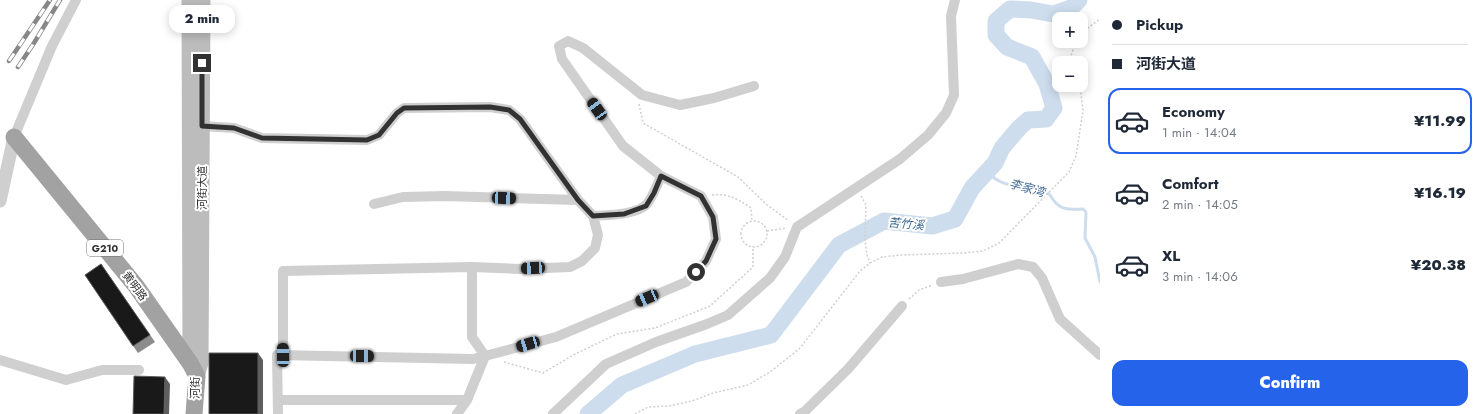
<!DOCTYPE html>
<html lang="en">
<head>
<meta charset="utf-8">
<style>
	body { margin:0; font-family:Jost,"Noto Sans SC",sans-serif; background:#f6f6f7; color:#1f2937; height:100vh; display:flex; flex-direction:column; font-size:15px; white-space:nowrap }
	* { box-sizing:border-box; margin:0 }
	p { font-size:13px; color:#747a83 }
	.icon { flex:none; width:22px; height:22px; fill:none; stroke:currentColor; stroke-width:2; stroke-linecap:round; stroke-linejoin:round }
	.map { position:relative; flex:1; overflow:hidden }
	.drawer { display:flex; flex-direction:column; background:#fff; width:380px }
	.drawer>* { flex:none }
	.banner { display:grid; align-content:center; height:88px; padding:0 12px; background:#fff }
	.fabs { position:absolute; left:1052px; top:12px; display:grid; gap:8px }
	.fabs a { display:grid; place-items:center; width:36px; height:36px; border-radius:8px; background:#fff; box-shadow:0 2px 10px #0003; font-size:20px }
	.end { position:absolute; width:18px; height:18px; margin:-9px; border:5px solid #323232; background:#fff; box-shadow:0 0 0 2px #fff }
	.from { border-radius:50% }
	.bubble { position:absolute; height:28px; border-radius:12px; background:#fff; box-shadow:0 2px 10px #0003; font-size:13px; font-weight:800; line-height:28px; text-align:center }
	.car { position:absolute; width:12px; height:24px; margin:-12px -6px; border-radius:5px; box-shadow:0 0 3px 1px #0007; background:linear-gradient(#222 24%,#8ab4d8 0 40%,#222 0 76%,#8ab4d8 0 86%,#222 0) }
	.banner b { display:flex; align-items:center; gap:14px; height:38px; font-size:15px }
	.banner b+b { border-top:1px solid #e0e1e3 }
	.banner i { width:10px; height:10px; background:#1f2937 }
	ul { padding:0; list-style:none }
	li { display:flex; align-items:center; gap:12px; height:66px; margin:0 8px 6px; padding:0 4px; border:2px solid transparent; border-radius:12px }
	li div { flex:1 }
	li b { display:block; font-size:15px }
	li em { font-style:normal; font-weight:800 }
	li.on { border-color:#2563eb }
	li>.icon { width:36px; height:36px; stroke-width:1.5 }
	.cta { display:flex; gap:8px; margin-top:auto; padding:8px 12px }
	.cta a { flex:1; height:46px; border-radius:12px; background:#2563eb; color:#fff; font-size:16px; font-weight:800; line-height:46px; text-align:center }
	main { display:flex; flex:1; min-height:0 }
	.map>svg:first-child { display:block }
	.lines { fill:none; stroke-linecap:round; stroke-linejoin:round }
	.stream { stroke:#cddded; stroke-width:3 }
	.river { stroke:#cddded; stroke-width:17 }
	.path { stroke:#cfcfcf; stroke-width:1.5; stroke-dasharray:2 2; stroke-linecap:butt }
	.minor { stroke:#cfcfcf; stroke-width:10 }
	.tertiary { stroke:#cfcfcf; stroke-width:13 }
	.secondary { stroke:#bcbcbc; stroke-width:15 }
	.trunk { stroke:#a2a2a2; stroke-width:17 }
	.rail-casing { stroke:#878787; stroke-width:4.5 }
	.rail { stroke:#fff; stroke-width:3; stroke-dasharray:9; stroke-linecap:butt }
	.wall { fill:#8c8c8c }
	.shaded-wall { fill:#5e5e5e }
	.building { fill:#191919; stroke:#5e5e5e }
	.route { stroke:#323232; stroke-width:5 }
	.labels { text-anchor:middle; stroke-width:4; stroke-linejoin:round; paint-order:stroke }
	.shield { fill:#fff; stroke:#707070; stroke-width:1 }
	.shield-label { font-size:10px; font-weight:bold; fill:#323232 }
	.street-label { font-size:11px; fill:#323232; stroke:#fff }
	.water-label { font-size:12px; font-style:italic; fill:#3e6995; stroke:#fff }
</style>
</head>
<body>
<main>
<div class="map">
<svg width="1100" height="414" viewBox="0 0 1100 414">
	<rect width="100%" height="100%" fill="#fff"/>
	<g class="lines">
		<path class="stream" d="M987,171C1004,191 1021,183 1041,190C1054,195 1049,197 1057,204C1064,211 1074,209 1083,209L1086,212L1085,238L1095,257L1100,282"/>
		<path class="river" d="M588,414L622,385L695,354L771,335L839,245L884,221L932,226L955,219L972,188L995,163L1002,148L1019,128L1028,120L1046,119L1054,108L1047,84L1032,57L1007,47L996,35V21L1010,9L1031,10L1053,14L1071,8L1079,0"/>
		<path class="path" d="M1081,33L1100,19
			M1073,63L1071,56L1076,41
			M639,104L643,123L738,177L766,204L789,221
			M712,195C728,193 738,199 751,208L752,221
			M861,196L866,205L865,241L867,255L870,263
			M741 234a13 13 0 1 1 26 0a13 13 0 1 1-26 0Z
			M767,231L787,228
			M909,299L919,290L933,285
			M504,362L543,373L575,354L617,334L655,328L710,306L753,267V246
			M635,414L648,407L669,406L692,401L713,393L748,385L770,372L800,348L860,271L870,263L882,257L901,255L964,253L983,251L999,243L1069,172L1076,156L1083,110L1080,85"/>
		<path class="minor" d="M202,126L234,128L262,138L367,140L379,135L397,113L404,108L490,107L509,110L520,119L578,200L593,216L598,235L595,248L582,261L570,267L521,269L472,267L283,271V355
			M14,137L52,46L76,0
			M374,204L403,197L445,196L578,200
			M593,216C607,215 637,215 647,204C653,196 657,186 661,176
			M941,282L963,279L1018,264L1033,267L1042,278L1060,319L1100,355
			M0,360L66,380L102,370H139
			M278,400H467
			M278,414L277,355L473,359L485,356L556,337L686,282L706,261L716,239L713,217L701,196L661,176L623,146L562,59L559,46L568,41L583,48L642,95L680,105L714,98L754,86
			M457,414L467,400L485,356L472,337V267
			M553,414L606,364L656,342L707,324L728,315L770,278L785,257L797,227L900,159L928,135L946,113L954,95L951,16L955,0
			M800,414L804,412L848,369L902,306"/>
		<path class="tertiary" d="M0,201L14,137"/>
		<path class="secondary" d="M189,0L190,363
			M197,376L201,363L203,0"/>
		<path class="trunk" d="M14,137L136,286L190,363L197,376L194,414"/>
		<g class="rail-casing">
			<path id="rail" d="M9,61L50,0
				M18,67L34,43L60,0"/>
		</g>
		<use href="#rail" class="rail"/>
	</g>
	<path class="wall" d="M101,264L155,342L138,353L85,275Z"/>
	<path class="shaded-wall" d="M258,353L263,360V414H258Z
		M165,377L170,384L169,414H164Z"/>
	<path class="building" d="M101,264L150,335L133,346L85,275Z
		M209,353H258V414H209Z
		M134,376L165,377L164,414H133Z"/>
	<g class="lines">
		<path class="route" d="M202,63V126L234,128L262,138L367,140L379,135L397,113L404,108L490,107L509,110L520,119L578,200L593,216L624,214L646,206L654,193L661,176L701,196L713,217L716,239L706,261L696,272"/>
	</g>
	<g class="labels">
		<rect class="shield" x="87" y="240" width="36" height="16" rx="3"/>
		<g class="shield-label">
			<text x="105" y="252">G210</text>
		</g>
		<g class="street-label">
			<text transform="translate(202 188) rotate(-90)" y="4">河街大道</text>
			<text transform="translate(135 286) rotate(53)" y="4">黄明路</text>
			<text transform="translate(195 388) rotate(-90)" y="4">河街</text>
		</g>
		<g class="water-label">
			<text transform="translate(1027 188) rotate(16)" y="4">李家湾</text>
			<text transform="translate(906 224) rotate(5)" y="4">苦竹溪</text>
		</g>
	</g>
</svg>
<div class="fabs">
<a>+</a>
<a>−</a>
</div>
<i class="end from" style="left:696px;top:272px"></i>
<i class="end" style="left:202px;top:63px"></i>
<div class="bubble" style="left:169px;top:5px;width:66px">2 min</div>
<i class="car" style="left:597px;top:109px;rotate:325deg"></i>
<i class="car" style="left:504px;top:198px;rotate:92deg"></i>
<i class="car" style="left:533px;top:268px;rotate:267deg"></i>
<i class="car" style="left:647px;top:298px;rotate:247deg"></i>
<i class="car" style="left:528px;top:344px;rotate:254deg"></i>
<i class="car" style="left:283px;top:355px;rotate:359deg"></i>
<i class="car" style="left:362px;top:356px;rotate:91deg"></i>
</div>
<section class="drawer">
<div class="banner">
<b><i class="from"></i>Pickup</b>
<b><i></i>河街大道</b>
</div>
<ul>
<li class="on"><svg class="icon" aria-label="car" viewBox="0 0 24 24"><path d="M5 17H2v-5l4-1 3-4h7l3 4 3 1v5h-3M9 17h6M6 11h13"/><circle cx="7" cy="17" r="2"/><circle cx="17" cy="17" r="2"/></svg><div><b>Economy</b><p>1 min · 14:04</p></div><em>¥11.99</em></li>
<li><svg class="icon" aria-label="car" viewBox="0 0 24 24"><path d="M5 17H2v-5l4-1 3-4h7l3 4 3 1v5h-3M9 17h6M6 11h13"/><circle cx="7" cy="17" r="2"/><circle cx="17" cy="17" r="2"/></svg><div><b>Comfort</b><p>2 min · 14:05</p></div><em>¥16.19</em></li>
<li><svg class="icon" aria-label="car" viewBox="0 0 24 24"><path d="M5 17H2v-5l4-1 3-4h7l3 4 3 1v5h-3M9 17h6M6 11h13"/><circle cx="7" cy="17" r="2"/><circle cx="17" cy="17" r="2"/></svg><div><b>XL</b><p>3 min · 14:06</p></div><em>¥20.38</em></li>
</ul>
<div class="cta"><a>Confirm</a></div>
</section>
</main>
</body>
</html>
